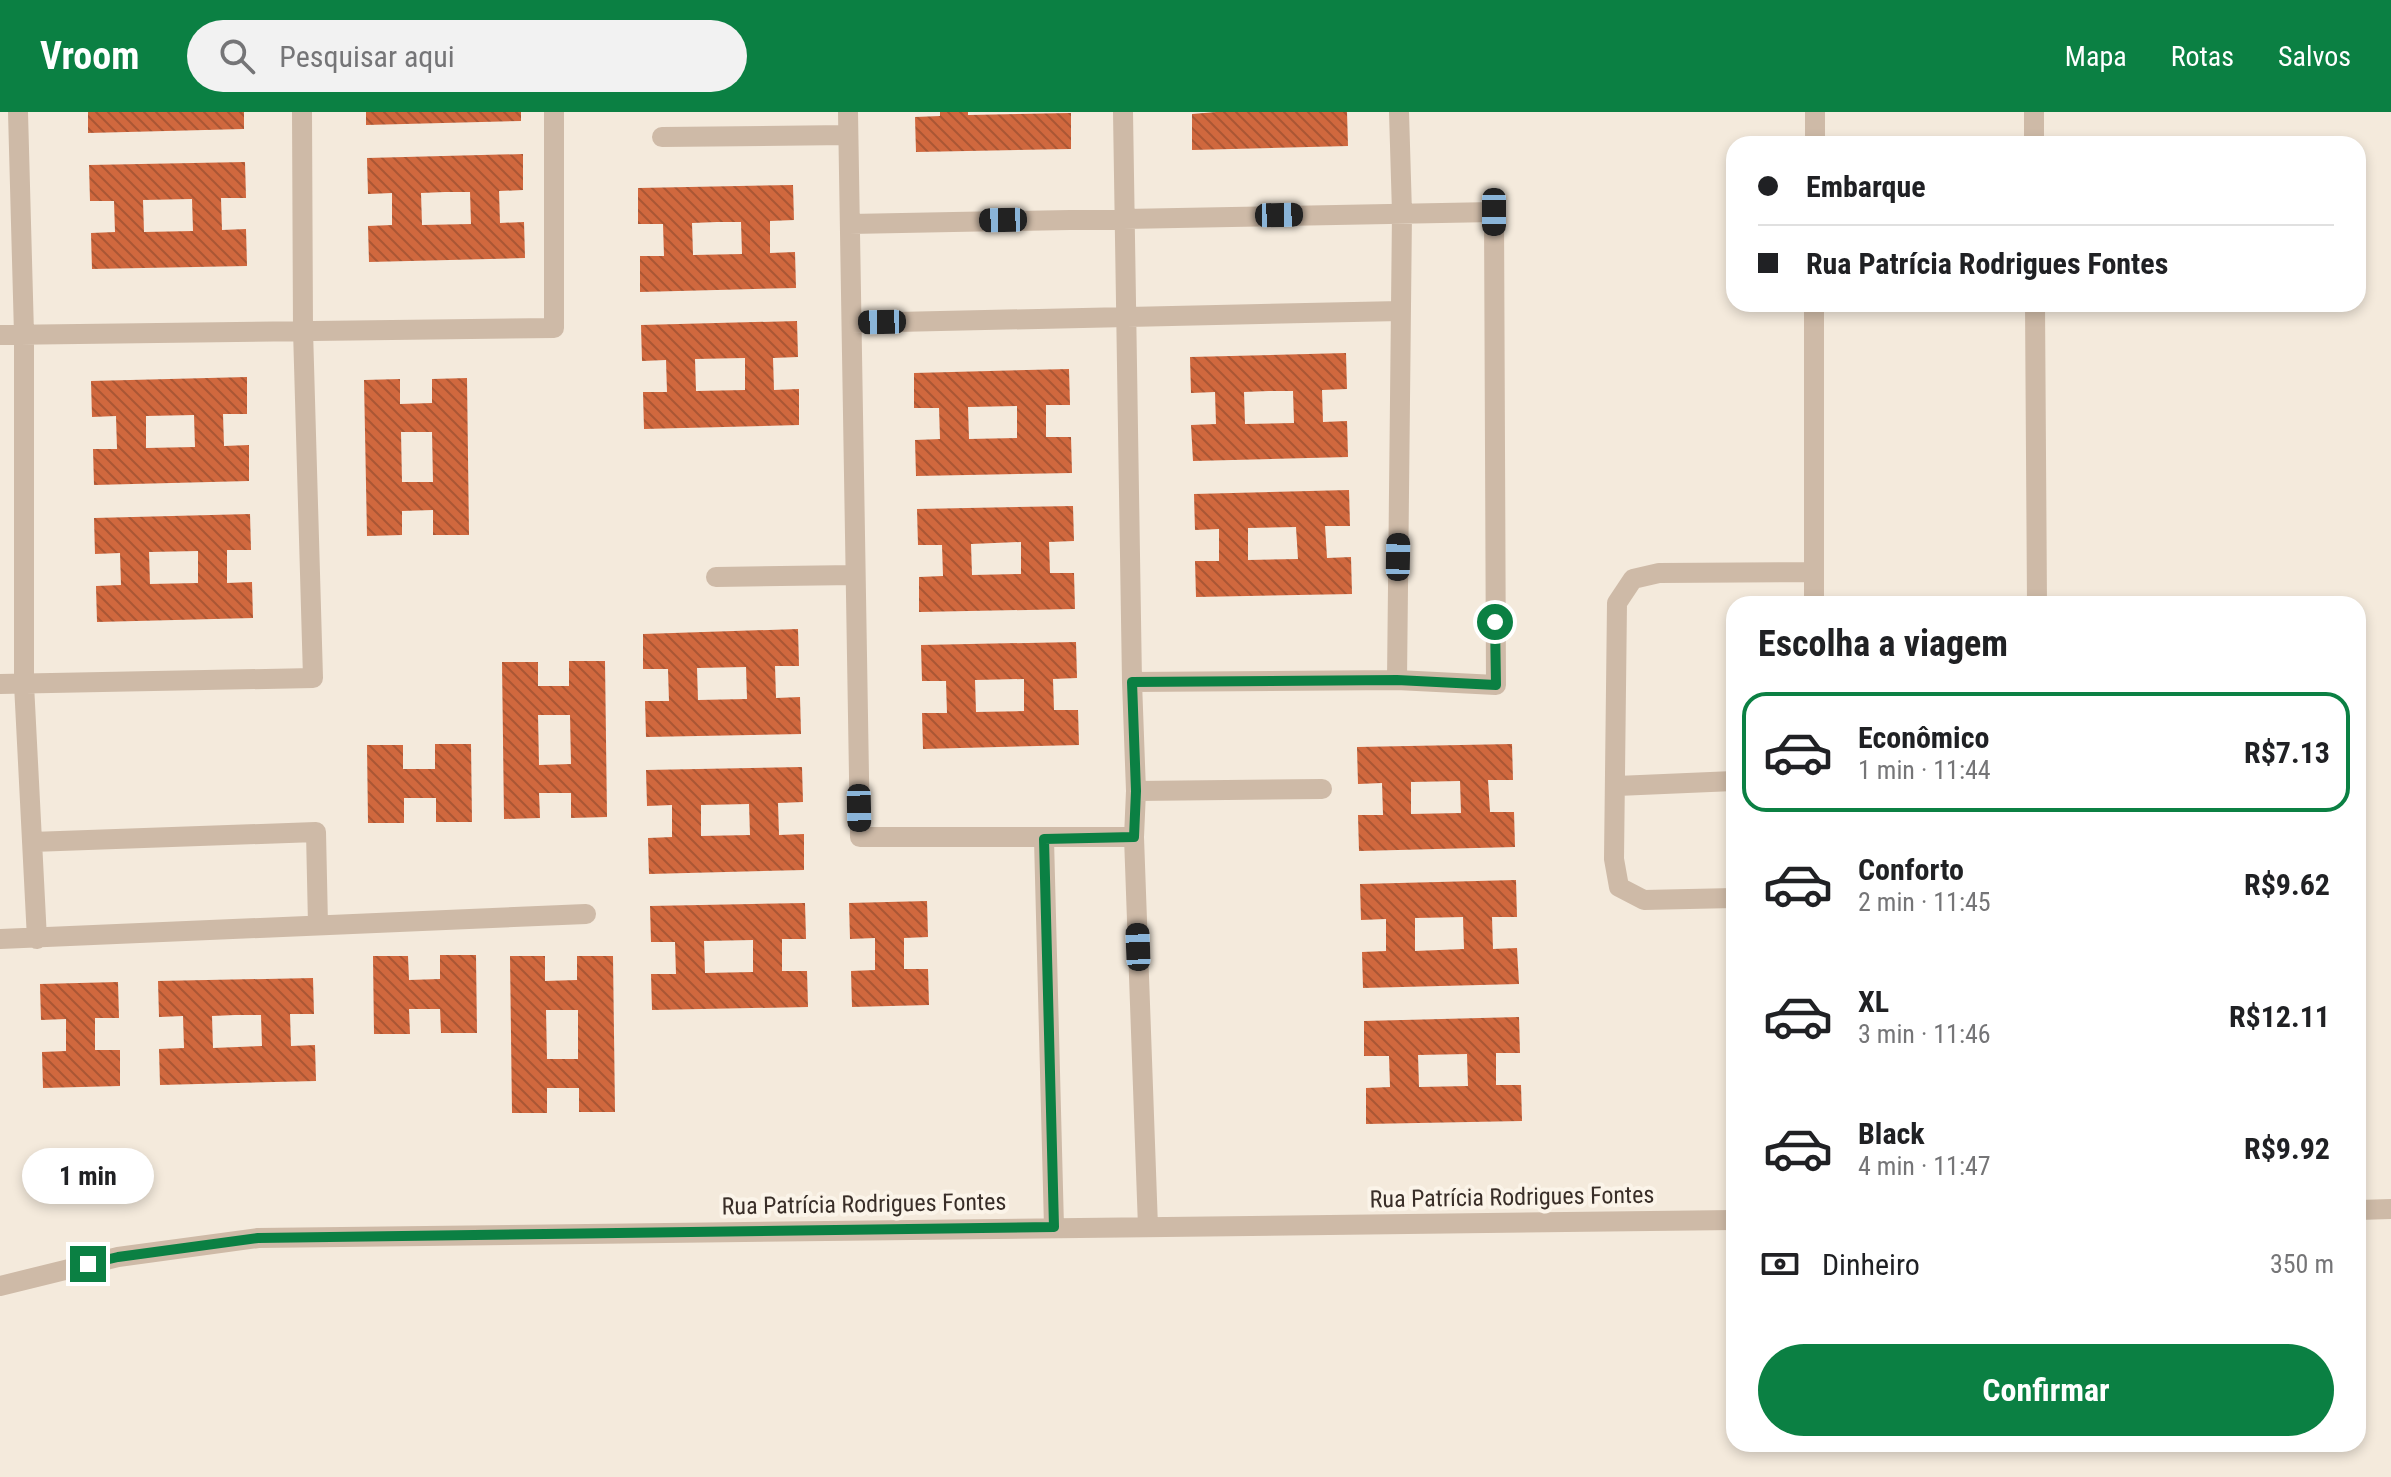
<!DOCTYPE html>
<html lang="pt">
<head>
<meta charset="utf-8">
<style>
	body { margin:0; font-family:"Roboto Condensed",sans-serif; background:#f2f2f2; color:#202124; height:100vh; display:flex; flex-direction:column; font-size:30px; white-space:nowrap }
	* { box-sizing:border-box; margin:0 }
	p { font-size:26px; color:#757577 }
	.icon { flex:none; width:44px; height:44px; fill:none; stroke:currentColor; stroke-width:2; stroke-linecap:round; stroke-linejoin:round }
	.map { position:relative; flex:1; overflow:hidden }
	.details { position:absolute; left:1726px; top:484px; width:640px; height:856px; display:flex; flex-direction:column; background:#fff; border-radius:24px; box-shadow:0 4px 12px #0003 }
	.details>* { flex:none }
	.banner { position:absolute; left:1726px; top:24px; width:640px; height:176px; border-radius:24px; box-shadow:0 4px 12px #0003; display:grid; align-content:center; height:176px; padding:0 32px; background:#fff }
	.end { position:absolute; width:36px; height:36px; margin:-18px; border:10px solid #0b8043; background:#fff; box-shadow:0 0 0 4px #fff }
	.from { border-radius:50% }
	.bubble { position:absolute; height:56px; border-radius:28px; background:#fff; box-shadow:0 4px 12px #0003; font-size:26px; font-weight:700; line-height:56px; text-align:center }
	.car { position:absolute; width:24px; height:48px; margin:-24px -12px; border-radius:10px; box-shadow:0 0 6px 2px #0007; background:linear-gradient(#222 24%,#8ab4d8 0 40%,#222 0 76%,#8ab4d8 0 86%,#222 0) }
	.banner b { display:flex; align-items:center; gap:28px; height:76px; font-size:30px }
	.banner b+b { border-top:2px solid #e0e0e0 }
	.banner i { width:20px; height:20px; background:#202124 }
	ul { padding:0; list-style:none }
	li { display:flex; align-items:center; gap:24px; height:120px; margin:0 16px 12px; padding:0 16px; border:4px solid transparent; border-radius:24px }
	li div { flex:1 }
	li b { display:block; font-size:30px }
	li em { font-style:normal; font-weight:700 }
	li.active { border-color:#0b8043 }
	li>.icon { width:72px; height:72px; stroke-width:1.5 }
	h2 { padding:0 32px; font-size:36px; line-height:96px }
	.pay { display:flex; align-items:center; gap:20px; height:88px; padding:0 32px; font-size:30px }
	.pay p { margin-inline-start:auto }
	.action { display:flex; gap:16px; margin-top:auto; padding:16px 32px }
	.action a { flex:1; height:92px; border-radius:48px; background:#0b8043; color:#fff; font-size:32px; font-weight:700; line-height:92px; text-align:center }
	header { display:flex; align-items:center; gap:48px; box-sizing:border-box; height:112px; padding:0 40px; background:#0b8043; color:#fff }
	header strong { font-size:38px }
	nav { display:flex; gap:44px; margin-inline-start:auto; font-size:28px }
	.search { width:560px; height:72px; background:#f2f2f2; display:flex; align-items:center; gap:20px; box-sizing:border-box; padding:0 28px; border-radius:44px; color:#757577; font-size:30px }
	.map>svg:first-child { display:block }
	.building { fill:url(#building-back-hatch); fill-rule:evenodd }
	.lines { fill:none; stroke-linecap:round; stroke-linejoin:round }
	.minor { stroke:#cebaa7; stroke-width:20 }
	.route { stroke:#0b8043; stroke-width:10 }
	.labels { text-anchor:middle; stroke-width:8; stroke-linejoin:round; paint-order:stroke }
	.street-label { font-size:24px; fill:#392e28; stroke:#fbf4e9 }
</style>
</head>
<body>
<header>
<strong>Vroom</strong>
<div class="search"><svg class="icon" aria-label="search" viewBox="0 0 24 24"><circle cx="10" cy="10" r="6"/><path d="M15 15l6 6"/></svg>Pesquisar aqui</div>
<nav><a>Mapa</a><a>Rotas</a><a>Salvos</a></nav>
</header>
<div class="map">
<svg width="2391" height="1365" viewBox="0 0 2391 1365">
	<defs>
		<pattern id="building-back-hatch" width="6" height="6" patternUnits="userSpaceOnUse" patternTransform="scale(2)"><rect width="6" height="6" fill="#d0683e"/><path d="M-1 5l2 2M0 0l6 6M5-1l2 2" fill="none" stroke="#aa5634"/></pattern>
	</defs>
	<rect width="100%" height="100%" fill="#f4eadc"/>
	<path class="building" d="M88,0H244V17L88,21Z
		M366,0H521V9L366,13Z
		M940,0H968V3L1071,1V37L916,40L915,5L940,4Z
		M1216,0H1347L1348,34L1192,38V2Z
		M523,42V78L499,79L500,111L524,110L525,146L369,150L368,114L392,113V81L368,82L367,46ZM445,80H470L471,112L422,113L421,81Z
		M245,50L246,86H221L222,118L246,117L247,154L92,157L91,121L115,120L114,89H90L89,53ZM192,87L193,119L144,120L143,88Z
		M793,73L794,108L770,109V141L795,140L796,176L640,180V144H664L663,112H638V76ZM717,110H741L742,142L693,143L692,111Z
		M797,209L798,245L773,246L774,278L799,277V313L644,317L643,280H667L666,248L642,249L641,213ZM745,246V278L696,279L695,247Z
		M1346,241L1347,277L1322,278L1323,310L1347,309L1348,345L1193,349L1191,313L1216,312L1215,280L1191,281L1190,245ZM1269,279H1293L1294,311L1245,312L1244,280Z
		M1069,257L1070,293H1046V325H1071L1072,361L916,364L915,328L940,327L939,296H914V261ZM1017,294V326L969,327L968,295Z
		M247,265V302H223L224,334L249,333V369L94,373L93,337H117L116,304L92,305L91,269ZM194,303L195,335L146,336V304Z
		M467,266L469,423H433V398L402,399V423L367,424L364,268L400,267V292L432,291V267ZM401,320H432L433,370H402Z
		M1349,378L1350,414H1325L1327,446L1351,445L1352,482L1196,485L1195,449H1219V417L1195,418L1194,382ZM1296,415L1298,447L1248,448V416Z
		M1073,394L1074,429L1049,430L1050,461H1074L1075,497L919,500V465L943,464L942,433H918L917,397ZM1021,430V462L972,463L971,432Z
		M250,402L251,438H227V471L252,470L253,506L97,510L96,474L121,473L120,441L95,442L94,406ZM198,439V471L150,472L149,440Z
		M798,517L799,554H775L776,586L800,585L801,622L646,625L645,589H669L668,557H643V522ZM746,555L747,587L698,588L697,556Z
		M1076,530L1077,566L1053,567L1054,598H1078L1079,633L923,637L922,601H947L946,569H922L921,533ZM1024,567V599L976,600L975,568Z
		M569,549H605L607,705L571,706V681H539L540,706L504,707L502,550H538V574H569ZM538,603H570L571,652L539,653Z
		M435,632H471L472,710H436V686H404V711H368L367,633H403V657H435Z
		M1512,632L1513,668H1488L1490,700H1514L1515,735L1359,739L1358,703H1383L1382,671L1358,672L1357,635ZM1460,669L1461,701L1411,702V670Z
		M802,655L803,690L778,691L779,723L804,722V758L649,762L648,726L672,725V693L647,694L646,658ZM749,692L750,723L701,724V693Z
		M1516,768L1517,805H1492L1493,837L1517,836L1519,872L1363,876L1362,840L1386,839V807L1361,808L1360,772ZM1463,805L1464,837L1415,839V806Z
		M927,789L928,825L904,826V857H928L929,893L852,895L851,859L875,858V826L850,827L849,791Z
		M805,791L806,827H782V859H807L808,895L652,898L651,862H676L675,830H651L650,794ZM753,828V860L705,861L704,829Z
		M440,843H476L477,921H441L440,897H409L410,922H374L373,844H408L409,868L440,867Z
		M510,844H545V869L577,868V844H613L615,1000H579V976H547V1001H512ZM546,898H578V947H547Z
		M313,866L314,902H290L291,934L315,933L316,969L160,973L159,937L184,936L183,904L159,905L158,869ZM235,903H261L262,934L213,936L212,904Z
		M118,870L119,906H95V938H120V974L43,976L42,940L66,939V907L41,908L40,872Z
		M1519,905L1520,941H1496V973H1521L1522,1009L1366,1012V976L1390,975L1389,944H1364V909ZM1467,942L1468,974L1419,975L1418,943Z"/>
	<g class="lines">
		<path class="minor" d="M18,0L24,222V572L37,827
			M848,0L860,725H1134
			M1123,0L1132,570L1136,679L1134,725L1148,1115
			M2034,0V32
			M662,25L848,23
			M1815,32V0
			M850,112L1494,100L1496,573L1397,568L1132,570
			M2035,192L2037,492
			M852,211L1401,199
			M0,223L554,216V0
			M716,465L855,463
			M1814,492V192
			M1397,568L1402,101L1399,0
			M0,572L313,566L303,218L302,0
			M1617,674L1734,669
			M1136,679L1322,677
			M1044,727L1054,1115
			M32,730L316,720L318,813
			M1734,786L1644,788L1619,775L1614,747L1617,491L1633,467L1659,461L1813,460
			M0,827L586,802
			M2358,1098L2391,1097
			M0,1174L118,1145L258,1126L1734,1108"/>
	</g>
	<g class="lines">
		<path class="route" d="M88,1152L118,1145L258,1126L1054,1115L1044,727L1134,725L1136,679L1132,570L1397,568L1496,573L1495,510"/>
	</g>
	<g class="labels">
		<g class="street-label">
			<text transform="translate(1512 1085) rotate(-1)" y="8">Rua Patrícia Rodrigues Fontes</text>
			<text transform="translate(864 1092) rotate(-1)" y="8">Rua Patrícia Rodrigues Fontes</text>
		</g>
	</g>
</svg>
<i class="end from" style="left:1495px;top:510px"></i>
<i class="end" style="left:88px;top:1152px"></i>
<div class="bubble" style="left:22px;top:1036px;width:132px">1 min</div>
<i class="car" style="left:1494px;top:100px;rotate:180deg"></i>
<i class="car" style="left:1279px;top:103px;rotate:89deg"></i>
<i class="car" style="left:1003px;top:108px;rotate:269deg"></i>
<i class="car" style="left:882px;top:210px;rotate:269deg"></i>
<i class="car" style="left:1398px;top:445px;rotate:1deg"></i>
<i class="car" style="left:859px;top:696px;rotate:179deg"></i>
<i class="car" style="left:1138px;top:835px;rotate:358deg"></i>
<div class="banner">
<b><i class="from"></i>Embarque</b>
<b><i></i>Rua Patrícia Rodrigues Fontes</b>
</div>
<section class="details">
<h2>Escolha a viagem</h2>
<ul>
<li class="active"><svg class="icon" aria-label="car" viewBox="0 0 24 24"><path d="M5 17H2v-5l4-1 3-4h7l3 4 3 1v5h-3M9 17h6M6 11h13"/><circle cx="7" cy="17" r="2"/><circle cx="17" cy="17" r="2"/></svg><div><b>Econômico</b><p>1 min · 11:44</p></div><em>R$7.13</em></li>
<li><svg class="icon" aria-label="car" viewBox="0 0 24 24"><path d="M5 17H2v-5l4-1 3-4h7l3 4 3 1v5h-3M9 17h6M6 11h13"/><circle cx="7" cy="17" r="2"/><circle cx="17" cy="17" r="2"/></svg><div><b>Conforto</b><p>2 min · 11:45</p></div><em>R$9.62</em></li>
<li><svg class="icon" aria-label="car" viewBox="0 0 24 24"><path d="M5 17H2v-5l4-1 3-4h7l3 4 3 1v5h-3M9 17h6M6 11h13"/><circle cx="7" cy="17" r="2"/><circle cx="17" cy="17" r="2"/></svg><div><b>XL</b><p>3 min · 11:46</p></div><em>R$12.11</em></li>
<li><svg class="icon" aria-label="car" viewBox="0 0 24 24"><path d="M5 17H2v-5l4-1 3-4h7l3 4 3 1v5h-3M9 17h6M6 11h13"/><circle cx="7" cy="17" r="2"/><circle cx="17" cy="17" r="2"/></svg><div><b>Black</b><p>4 min · 11:47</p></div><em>R$9.92</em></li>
</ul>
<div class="pay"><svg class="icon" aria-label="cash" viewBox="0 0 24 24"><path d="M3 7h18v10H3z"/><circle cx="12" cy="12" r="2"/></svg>Dinheiro<p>350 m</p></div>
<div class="action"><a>Confirmar</a></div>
</section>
</div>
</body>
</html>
